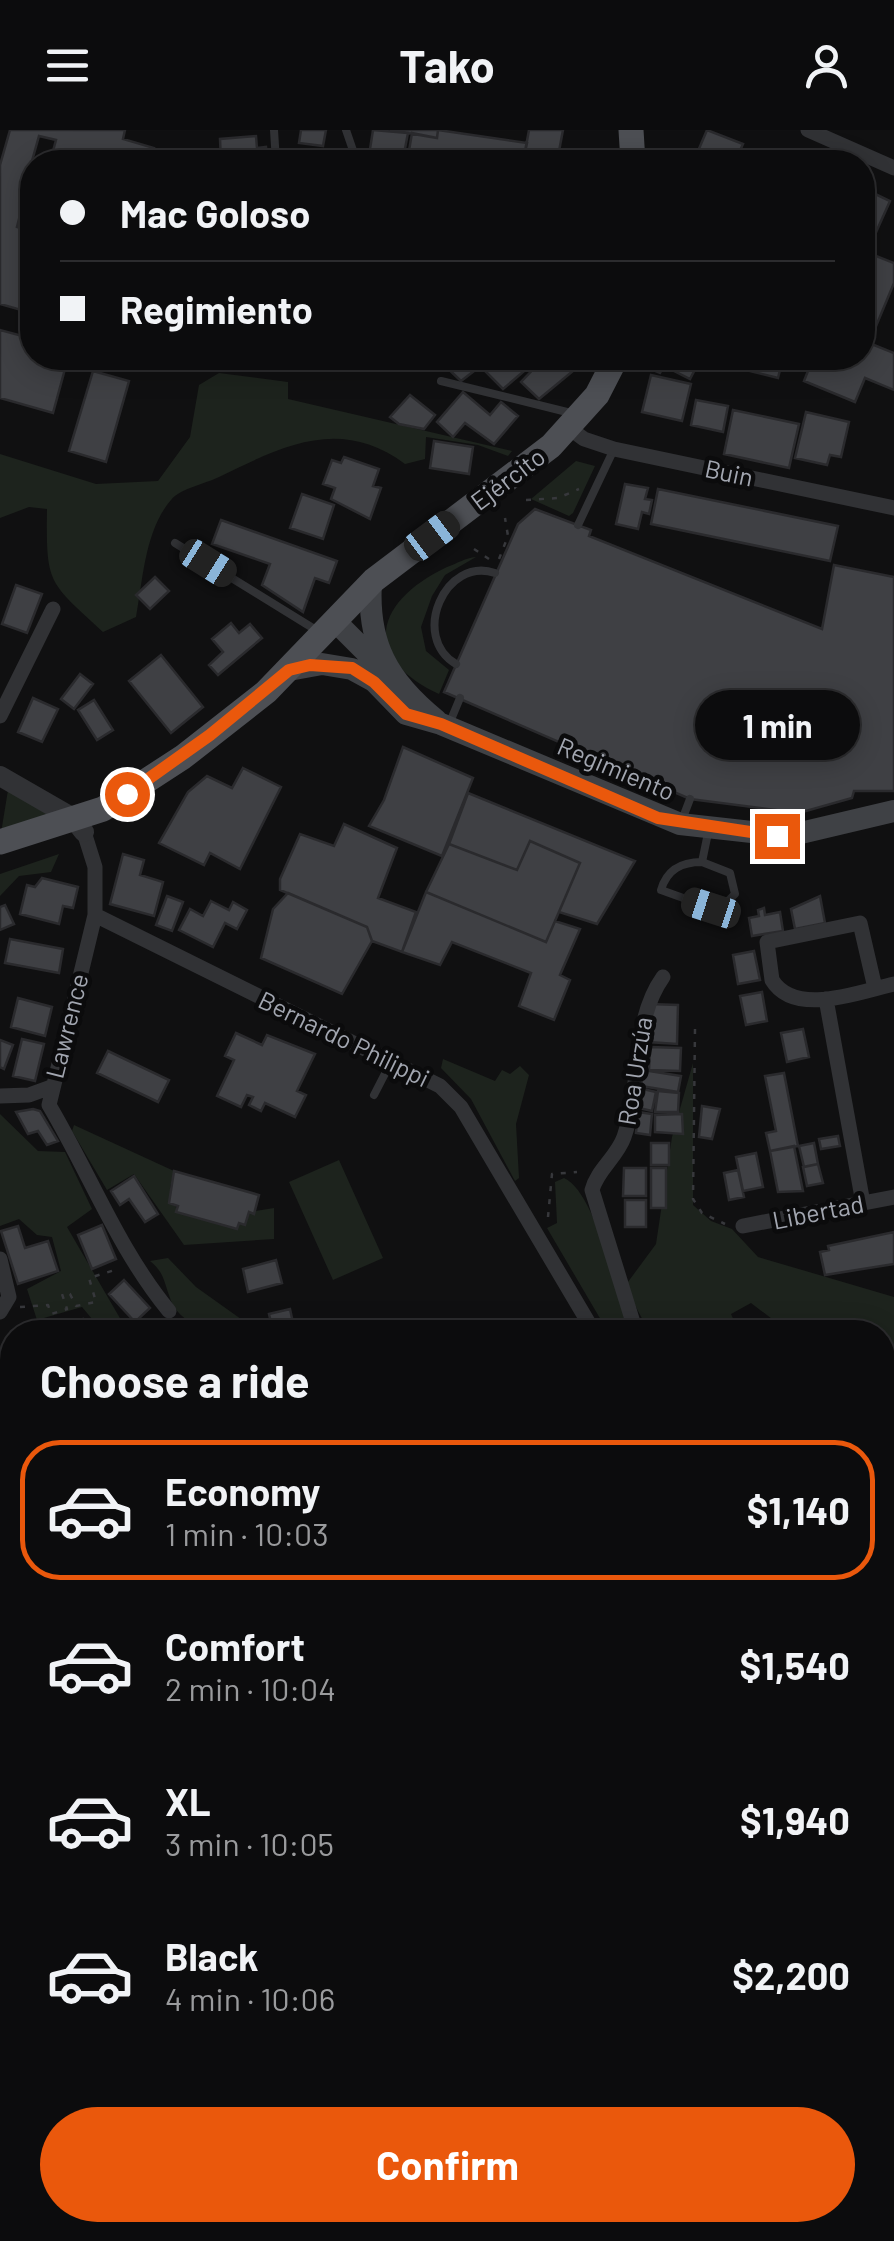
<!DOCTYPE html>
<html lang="en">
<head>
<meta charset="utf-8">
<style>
	body { margin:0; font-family:Barlow,sans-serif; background:#1a1a1b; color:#f1f3f6; height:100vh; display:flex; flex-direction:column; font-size:38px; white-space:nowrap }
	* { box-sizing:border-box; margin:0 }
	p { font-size:32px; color:#9a9b9d }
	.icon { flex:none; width:55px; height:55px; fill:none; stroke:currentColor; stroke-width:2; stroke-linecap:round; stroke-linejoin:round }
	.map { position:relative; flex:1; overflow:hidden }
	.drawer { position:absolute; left:0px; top:1190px; width:895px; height:922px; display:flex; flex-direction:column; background:#0c0c0d; border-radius:40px 40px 0 0; box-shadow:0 5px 25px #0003,0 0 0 2px #2c2c2e }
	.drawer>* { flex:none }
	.guide { position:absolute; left:20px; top:20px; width:855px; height:220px; border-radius:40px; box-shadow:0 5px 25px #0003,0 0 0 2px #2c2c2e; display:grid; align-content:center; height:220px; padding:0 40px; background:#0c0c0d }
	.end { position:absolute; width:45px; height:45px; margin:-22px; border:12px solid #ea580c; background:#fff; box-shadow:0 0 0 5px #fff }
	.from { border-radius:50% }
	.bubble { position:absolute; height:70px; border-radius:35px; background:#0c0c0d; box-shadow:0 5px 25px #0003,0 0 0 2px #2c2c2e; font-size:32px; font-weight:700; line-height:70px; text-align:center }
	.car { position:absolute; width:30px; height:60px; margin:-30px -15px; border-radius:12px; box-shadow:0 0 8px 2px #0007; background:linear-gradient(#222 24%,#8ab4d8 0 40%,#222 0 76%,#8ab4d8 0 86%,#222 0) }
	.guide b { display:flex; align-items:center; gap:35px; height:95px; font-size:38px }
	.guide b+b { border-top:2px solid #2c2c2e }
	.guide i { width:25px; height:25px; background:#f1f3f6 }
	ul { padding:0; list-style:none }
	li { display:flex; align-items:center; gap:30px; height:140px; margin:0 20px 15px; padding:0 20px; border:5px solid transparent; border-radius:40px }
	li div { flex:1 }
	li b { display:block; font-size:38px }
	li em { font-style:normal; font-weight:700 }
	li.current { border-color:#ea580c }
	li>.icon { width:90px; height:90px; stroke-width:1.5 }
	h2 { padding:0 40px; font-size:45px; line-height:120px }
	.button { display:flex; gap:20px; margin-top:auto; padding:20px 40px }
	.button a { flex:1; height:115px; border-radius:60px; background:#ea580c; color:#fff; font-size:40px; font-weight:700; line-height:115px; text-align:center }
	header { display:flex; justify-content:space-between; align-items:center; height:130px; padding:0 40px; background:#0c0c0d; font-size:45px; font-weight:700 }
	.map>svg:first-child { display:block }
	.green { fill:#1d231d }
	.building { fill:#3f4044; stroke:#2a2a2d; stroke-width:2.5 }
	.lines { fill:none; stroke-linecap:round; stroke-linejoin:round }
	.path { stroke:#37383c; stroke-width:2.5; stroke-dasharray:5 8; stroke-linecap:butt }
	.service { stroke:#313235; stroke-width:8 }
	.minor { stroke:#313235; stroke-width:15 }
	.tertiary { stroke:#313235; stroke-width:20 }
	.secondary { stroke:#3f4145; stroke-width:22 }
	.primary { stroke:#4d4f54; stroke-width:25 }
	.route { stroke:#ea580c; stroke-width:12 }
	.labels { text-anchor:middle; stroke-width:9; stroke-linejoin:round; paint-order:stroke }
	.street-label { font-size:25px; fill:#a2a6b0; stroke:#0b0b0c }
</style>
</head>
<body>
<header><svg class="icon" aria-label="menu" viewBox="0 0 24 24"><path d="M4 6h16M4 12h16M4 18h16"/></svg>Tako<svg class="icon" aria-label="person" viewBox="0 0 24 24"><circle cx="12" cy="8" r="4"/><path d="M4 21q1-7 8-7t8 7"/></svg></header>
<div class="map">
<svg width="894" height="2111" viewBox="0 0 894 2111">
	<rect width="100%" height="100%" fill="#101011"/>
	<path class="green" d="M219,243L288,252V269L512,321L508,326L478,315L426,307L425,329L405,334C340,286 283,316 219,347C205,354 181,358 171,370C145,400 143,449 136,487L103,502C48,451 46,455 47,379L29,377L0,388V324L96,354L158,351L190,307L199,255Z
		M576,331L595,336L573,383L569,386L531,369Z
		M476,427L445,445L432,466L421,497L426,521L449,540L439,564C358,526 377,470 447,437C458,433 465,428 476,427Z
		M8,660L54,685L1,703Z
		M59,724L51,742L19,746L0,766V744Z
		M443,929L495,951L502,940L510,944L520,936L529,945L516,994L519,1048L515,1051L471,969L441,938Z
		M693,933V1075L711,1091L732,1099L758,1127L894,1167V1253L883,1260L882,1202H781L776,1192L751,1173L731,1184L739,1202H649L625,1156L656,1114L672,1007Z
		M0,984L38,1021L65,1022L92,1079L67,1097L128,1202H103L82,1177L37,1190L27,1159L61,1141L52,1107L37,1105L19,1089L0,1096Z
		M74,995L174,1041L170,1058L177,1081L237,1099L239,1093L245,1095L249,1082L274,1078V1109L184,1115L134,1044L107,1060L72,1001Z
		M339,1030L383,1128L333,1150L289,1052Z
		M564,1048C595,1061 620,1169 632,1202H608L547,1098L557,1093L555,1052Z
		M168,1128L196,1157L259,1202C229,1203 179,1203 169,1165C164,1151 163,1141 150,1131Z
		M883,1726L894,1758V2105L882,2100Z
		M657,2100H839L865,2111H700Z"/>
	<path class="building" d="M10,0H125L123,9L154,18L150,32H50L56,10L39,6L32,31L36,32H32V84L21,81L17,97L32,102V228H68L53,283L0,268V200L26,207L32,183L0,174V35Z
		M301,0H326L323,16L299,13Z
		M373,0L408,3L404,24L370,19Z
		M390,0H438L437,8Z
		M438,0L527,13L523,32H407L412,3L437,8Z
		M529,0H563L557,32H523Z
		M707,0L743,14L735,32H702L695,28Z
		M256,6L257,18L266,17L268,32H221L220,9Z
		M772,20L796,31L795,32H767Z
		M867,60L890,71L873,109L862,104Z
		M866,122L894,133V153L869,213L894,223V260L865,248L855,272L804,251L813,228H862Z
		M449,228H491L461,251L443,234Z
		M498,228H533L536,231L503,259L485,241Z
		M544,228H558L573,241L539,269L521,252Z
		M650,228H701L690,249L664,236L660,243L646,237Z
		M732,228H783L778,248L730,236Z
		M93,241L129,251L106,332L69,321Z
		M651,245L691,254L682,291L642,282Z
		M463,262L490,285L501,272L518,286L494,314L465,293L453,307L437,292Z
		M410,265L435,285L424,299L399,294L390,287Z
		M696,270L728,276L723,302L691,295Z
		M733,280L799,294L789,338L724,324Z
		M806,282L849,292L841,327L830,325L827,335L795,328Z
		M434,311L473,317L469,344L430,338Z
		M344,327L379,339L373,356L381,358L370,389L331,369L335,358L323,354L332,330L341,333Z
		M625,354L648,358L645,369L652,370L649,384L642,382L638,399L616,394Z
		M658,359L838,396L830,431L651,394Z
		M302,364L334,375L323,409L290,398Z
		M535,379L591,400L589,406L822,499L834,435L894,447V661H854L852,668L799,683L690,669L444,562L518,394Z
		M221,390L337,431L329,453L315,448L303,482L262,455L270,434L212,414Z
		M155,447L169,461L150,479L136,465Z
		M16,455L42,464L27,503L2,494Z
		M231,493L239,503L250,494L262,508L218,545L209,535L223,522L212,509Z
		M161,525L203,577L171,603L129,551Z
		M80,544L93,554L74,579L61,569Z
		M33,568L58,579L42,612L18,602Z
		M94,570L113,600L97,610L78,580Z
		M403,617L473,648L442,726L369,696L384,670Z
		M243,638L281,657L240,739L210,723L204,735L159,713L188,662L207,646L232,658Z
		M468,663L635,731L597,794L559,782L580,733L530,711L517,740L449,714Z
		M344,694L397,718L378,768L416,782L402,822L372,811L367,797L280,760V749L300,704L334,716Z
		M530,711L580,733L546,812L426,762L449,714L517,740Z
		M123,724L144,730L140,745L163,752L154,786L110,774Z
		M42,748L78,757L73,778L63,776L59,794L20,784L27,755L35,757Z
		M426,762L546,812L555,791L580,799L560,845L570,850L554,890L519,876L531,843L452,812L440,835L402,822Z
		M288,763L367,797L372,811L342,864L261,828L273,779Z
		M167,766L183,772L172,801L156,795Z
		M820,766L825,793L795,799L791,779Z
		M211,771L229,780L233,772L247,780L237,799L225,793L213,817L179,800L190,779L203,786Z
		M5,775L14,794L0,800V777Z
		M764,778L765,785L780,782L783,801L752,806L749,788L759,786L758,780Z
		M10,809L63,819L59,843L5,833Z
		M754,821L760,850L738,854L733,825Z
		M762,862L767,891L746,895L740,866Z
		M18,868L52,877L45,906L11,897Z
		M649,874L678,875L677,914L648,912Z
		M803,899L809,927L787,932L781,903Z
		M236,903L262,915L267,905L315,924L297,961L306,965L295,987L265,973L261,981L249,975L253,967L247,965L241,977L217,966L234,930L225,926Z
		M22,909L44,914L35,951L13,946Z
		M0,910L13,915L4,939L0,937Z
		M650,917L681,918L680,941L649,940Z
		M108,921L169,950L158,972L97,943Z
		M643,940L681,946L678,962L641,956Z
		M784,943L798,1016L770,1021L766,1003L776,1001L765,946Z
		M643,959L656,962L652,981L639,978Z
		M658,961L679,963L678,982H655Z
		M702,976L720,979L712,1009L699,1007Z
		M33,979L40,981L58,1011L47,1015L38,1001L28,1004L16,982Z
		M638,982L652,984L650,1005L636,1003Z
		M682,984L683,1004L655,1002V985Z
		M838,1006L840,1016L821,1019L819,1009Z
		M651,1013H669V1035H651Z
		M814,1013L818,1034L804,1037L799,1016Z
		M794,1016L803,1061L778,1062L770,1021Z
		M756,1023L763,1057L743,1061L736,1027Z
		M818,1034L823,1053L807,1056L803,1037Z
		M624,1038H646V1066H623Z
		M651,1038H666V1078H651Z
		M738,1040L744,1067L729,1070L724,1043Z
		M174,1041L259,1065L254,1084L249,1082L245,1095L239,1093L237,1099L176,1082L178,1076L169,1073Z
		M134,1046L158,1084L145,1092L129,1069L120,1075L111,1061Z
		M625,1070H646V1097H625Z
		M102,1095L116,1129L92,1139L78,1105Z
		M18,1096L25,1118L48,1111L58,1141L18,1154L1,1101Z
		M894,1102V1134L825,1145L820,1122L829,1120L828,1116Z
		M276,1130L282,1153L248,1162L243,1139Z
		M124,1150L150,1178L135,1192L109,1164Z
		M290,1179L295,1202H273L269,1184Z
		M83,1189L86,1202H98H43L42,1199Z
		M163,1190L173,1202H147Z
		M894,1299V1347L891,1348L882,1301Z
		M0,1302L9,1347L0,1349Z
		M12,1387V1451L0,1453V1389Z
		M894,1471V1486L882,1489V1473Z
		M6,1492L12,1525L0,1528V1493Z
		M893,1492L894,1524L882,1526V1495Z
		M12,1579V1625L0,1636V1581Z
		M12,1635V1679L0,1681V1637Z
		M12,1679V1698L3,1706L0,1681Z
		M0,1848L12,1850V2100H148L142,2111H27L0,2097Z
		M4,1867L12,1871V1930L0,1956V1875Z
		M12,1930V1979L0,1973V1956Z
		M0,2001L12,2006V2081L0,2076Z
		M580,2100H614L611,2111Z
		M616,2100L633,2103L632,2111L613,2110Z
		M642,2100L661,2104L659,2111L634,2109Z"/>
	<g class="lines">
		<path class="path" d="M526,370L558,368L579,359
			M474,419L489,429
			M499,429L508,406L505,388
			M695,899L693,1069L702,1083L725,1094
			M548,1087L552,1044L577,1042
			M20,1177L48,1175L51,1184L67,1179L62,1164H70L76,1176L96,1172L89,1148L118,1139"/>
		<path class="service" d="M274,0L276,32
			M346,0L357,32
			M441,251L571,283
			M578,395L614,319
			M175,413L316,500
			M456,534C410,507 445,426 495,443
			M450,592L460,568
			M682,690L690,669
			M702,732L730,743L735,764L721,778H711L661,760C667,739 682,732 702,732L708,703
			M374,965L392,930
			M882,1534L894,1532
			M882,1612L894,1610
			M882,1701L894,1699
			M882,1711L894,1740
			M242,2100L264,2111
			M357,2100L382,2111
			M173,2111L183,2107L192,2111"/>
		<path class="minor" d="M808,0L894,38
			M569,298L584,309L614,319L894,378
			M0,586L53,479
			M84,702L95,737V785L49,975C90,1044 118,1119 169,1181
			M95,785L440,956L461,977L594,1202
			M875,858L860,793L767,812L772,850C795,888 861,861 894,854
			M826,869L863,1073
			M0,966L29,965L51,957
			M743,1096L894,1067
			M0,1129L9,1167L0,1182
			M636,1202L592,1060C597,1040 617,1027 624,1007C642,955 631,892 663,847
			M0,1783L12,1776
			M0,1807L12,1818
			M494,2100L531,2111
			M855,2100L882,2111"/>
		<path class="tertiary" d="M0,646L73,688L84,702
			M0,1367L12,1365"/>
		<path class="secondary" d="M371,452C367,514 388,551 436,590
			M335,491L377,533
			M289,540L322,534L352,539L374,551L406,584L441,594L680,694L788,706L894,681
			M0,1250L12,1261
			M882,1386L894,1384
			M0,1554L12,1551"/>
		<path class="primary" d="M631,0L633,32
			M0,712L103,679L183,627L266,562L374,450L551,316L597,265L616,228"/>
	</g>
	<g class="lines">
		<path class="route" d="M127,664L210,605L289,540L310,535L352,538L374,552L406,584L441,594L658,688L777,706"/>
	</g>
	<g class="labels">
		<g class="street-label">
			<text transform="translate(729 343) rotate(12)" y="9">Buin</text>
			<text transform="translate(508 349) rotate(-37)" y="9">Ejército</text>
			<text transform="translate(616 639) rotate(23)" y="9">Regimiento</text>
			<text transform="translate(67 896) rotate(-76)" y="9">Lawrence</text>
			<text transform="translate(344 909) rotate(26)" y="9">Bernardo Philippi</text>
			<text transform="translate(635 941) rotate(-81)" y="9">Roa Urzúa</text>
			<text transform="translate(818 1082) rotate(-11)" y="9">Libertad</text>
		</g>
	</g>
</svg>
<i class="end from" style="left:127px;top:664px"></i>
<i class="end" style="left:777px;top:706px"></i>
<div class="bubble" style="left:695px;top:560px;width:165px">1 min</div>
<i class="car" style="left:432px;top:406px;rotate:53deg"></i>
<i class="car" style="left:208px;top:433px;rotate:122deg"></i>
<i class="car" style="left:711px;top:778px;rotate:288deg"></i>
<div class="guide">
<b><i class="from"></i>Mac Goloso</b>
<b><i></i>Regimiento</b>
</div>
<section class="drawer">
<h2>Choose a ride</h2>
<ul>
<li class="current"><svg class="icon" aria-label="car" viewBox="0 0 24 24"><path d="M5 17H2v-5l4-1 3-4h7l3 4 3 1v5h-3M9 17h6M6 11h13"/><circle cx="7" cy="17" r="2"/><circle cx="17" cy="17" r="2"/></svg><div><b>Economy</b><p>1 min · 10:03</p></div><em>$1,140</em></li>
<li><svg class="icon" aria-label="car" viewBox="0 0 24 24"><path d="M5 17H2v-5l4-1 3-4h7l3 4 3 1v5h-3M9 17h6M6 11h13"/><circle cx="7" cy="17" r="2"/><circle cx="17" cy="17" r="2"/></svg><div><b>Comfort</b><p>2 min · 10:04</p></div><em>$1,540</em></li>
<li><svg class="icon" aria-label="car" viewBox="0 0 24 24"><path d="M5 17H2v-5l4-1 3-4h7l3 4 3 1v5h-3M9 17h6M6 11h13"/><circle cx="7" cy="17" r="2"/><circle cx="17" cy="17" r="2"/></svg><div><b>XL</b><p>3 min · 10:05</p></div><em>$1,940</em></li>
<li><svg class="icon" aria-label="car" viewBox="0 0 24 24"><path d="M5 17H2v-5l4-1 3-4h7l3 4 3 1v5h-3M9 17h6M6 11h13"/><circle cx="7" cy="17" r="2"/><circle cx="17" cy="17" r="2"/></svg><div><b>Black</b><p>4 min · 10:06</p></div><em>$2,200</em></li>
</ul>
<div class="button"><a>Confirm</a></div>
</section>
</div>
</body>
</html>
